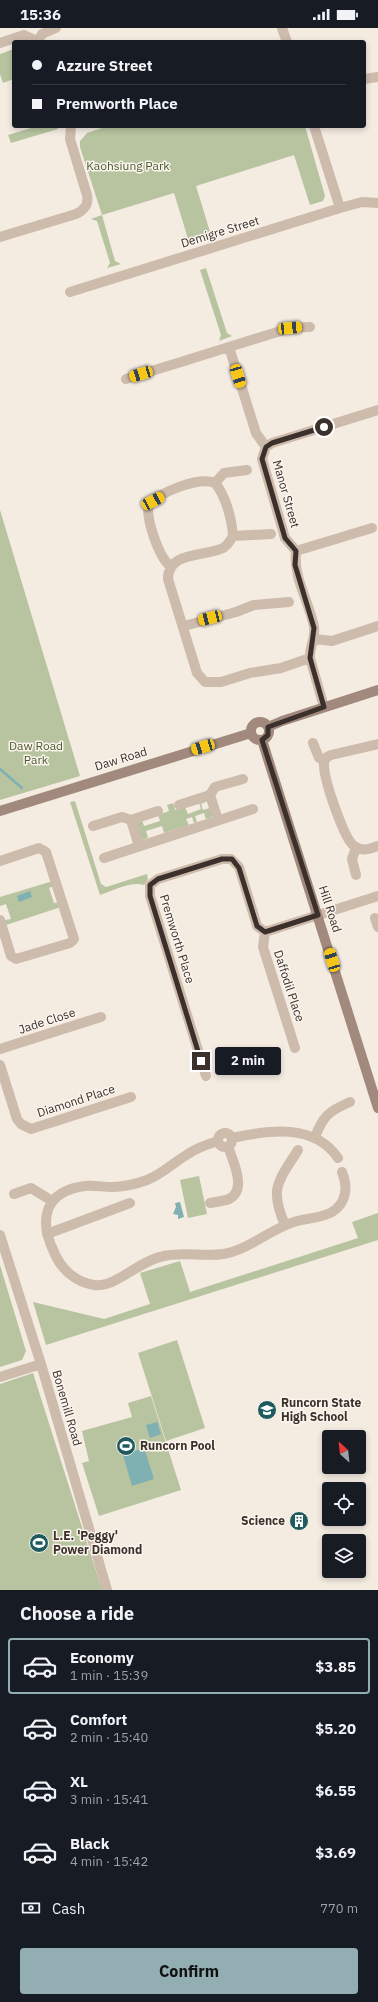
<!DOCTYPE html>
<html lang="en">
<head>
<meta charset="utf-8">
<style>
	body { margin:0; font-family:"IBM Plex Sans",sans-serif; background:#242831; color:#f1f3f6; height:100vh; display:flex; flex-direction:column; font-size:15px; white-space:nowrap }
	* { box-sizing:border-box; margin:0 }
	p { font-size:13px; color:#9ea1a6 }
	.icon { flex:none; width:22px; height:22px; fill:none; stroke:currentColor; stroke-width:2; stroke-linecap:round; stroke-linejoin:round }
	.map { position:relative; height:1562px; overflow:hidden }
	.drawer { display:flex; flex-direction:column; background:#171b24; flex:1 }
	.drawer>* { flex:none }
	.guide { position:absolute; left:12px; top:12px; width:354px; height:88px; border-radius:4px; box-shadow:0 2px 6px #0003; display:grid; align-content:center; height:88px; padding:0 20px; background:#171b24 }
	.needle { width:26px; rotate:333deg }
	.controls { position:absolute; left:322px; top:1402px; display:grid; gap:8px }
	.controls a { display:grid; place-items:center; width:44px; height:44px; border-radius:4px; background:#171b24; box-shadow:0 2px 6px #0003; font-size:20px }
	.end { position:absolute; width:18px; height:18px; margin:-9px; border:5px solid #3b302b; background:#fff; box-shadow:0 0 0 2px #fff }
	.from { border-radius:50% }
	.bubble { position:absolute; height:28px; border-radius:4px; background:#171b24; box-shadow:0 2px 6px #0003; font-size:13px; font-weight:700; line-height:28px; text-align:center }
	.car { position:absolute; width:12px; height:24px; margin:-12px -6px; border-radius:5px; box-shadow:0 0 3px 1px #0007; background:linear-gradient(#f5c518 24%,#345 0 40%,#f5c518 0 76%,#345 0 86%,#f5c518 0) }
	.guide b { display:flex; align-items:center; gap:14px; height:38px; font-size:15px }
	.guide b+b { border-top:1px solid #363941 }
	.guide i { width:10px; height:10px; background:#f1f3f6 }
	ul { padding:0; list-style:none }
	li { display:flex; align-items:center; gap:12px; height:56px; margin:0 8px 6px; padding:0 12px; border:2px solid transparent; border-radius:4px }
	li div { flex:1 }
	li b { display:block; font-size:15px }
	li em { font-style:normal; font-weight:700 }
	li.on { border-color:#92aeb2 }
	li>.icon { width:36px; height:36px; stroke-width:1.5 }
	h2 { padding:0 20px; font-size:18px; line-height:48px }
	.pay { display:flex; align-items:center; gap:10px; height:44px; padding:0 20px; font-size:15px }
	.pay p { margin-inline-start:auto }
	.button { display:flex; gap:8px; margin-top:auto; padding:8px 20px }
	.button a { flex:1; height:46px; border-radius:4px; background:#92aeb2; color:#111; font-size:16px; font-weight:700; line-height:46px; text-align:center }
	.status { display:flex; justify-content:space-between; align-items:center; height:28px; padding:0 20px; background:#171b24; direction:ltr }
	.status svg { height:11px; fill:currentColor }
	.map>svg:first-child { display:block }
	.green { fill:#b8c4a0 }
	.water { fill:#7fb0b2 }
	.lines { fill:none; stroke-linecap:round; stroke-linejoin:round }
	.stream { stroke:#7fb0b2; stroke-width:2.5 }
	.street { stroke:#cdbbac; stroke-width:10 }
	.secondary { stroke:#a18a7d; stroke-width:10 }
	.route { stroke:#3b302b; stroke-width:5 }
	.labels { text-anchor:middle; stroke-width:3; stroke-linejoin:round; paint-order:stroke }
	.park-label { font-size:12px; fill:#4a5a2e; stroke:#fbf5ee }
	.street-label { font-size:12px; fill:#3b302b; stroke:#fbf5ee }
	.poi-label { font-size:12px; font-weight:bold; fill:#3b302b; stroke:#fbf5ee; text-anchor:start }
</style>
</head>
<body>
<div class="status"><b>15:36</b><svg viewBox="0 0 49 12"><path d="M0 12V9h3v3zM5 12V6h3v6zM10 12V3h3v9zM15 12V0h3v12zM26 1h20v11H26zM47 4h2v5h-2z"/></svg></div>
<div class="map">
<svg width="378" height="1562" viewBox="0 0 378 1562">
	<rect width="100%" height="100%" fill="#f4ebe1"/>
	<path class="green" d="M14,21V51L3,55L0,46V26Z
		M38,98H57L58,101L11,115L8,107Z
		M108,98H305L325,168L323,173L310,177L294,127L196,158L211,207L189,214L174,165L102,187L115,233L121,236L107,240L110,235L97,193L91,191L102,187L80,119V113L87,105Z
		M206,240L227,305L232,308L219,313L221,307L200,242Z
		M0,482L80,748L0,772Z
		M75,773L101,856L106,859L147,846L148,851L144,857C130,853 113,863 100,867L70,774Z
		M208,773L201,776L203,782L210,780L212,787L211,790L206,791L204,785L195,788L197,794L194,795L192,789L186,791L189,797L164,805L162,798L146,803L148,810L142,812L141,810L136,796L142,792L144,798L160,793L158,787L169,783L167,777L173,775L175,782L185,779L188,786L201,781L199,775Z
		M53,853L54,858L49,860L54,875L60,874L61,879L6,897L5,892L11,891L6,876L0,878V869Z
		M199,1148L207,1186L188,1190L180,1152Z
		M378,1185V1212L46,1317L33,1274L104,1291L150,1276L140,1245L180,1233L190,1264L358,1210L352,1194Z
		M0,1237L26,1323L22,1332L0,1339Z
		M177,1312L205,1400L166,1413L138,1325Z
		M33,1345L102,1562H0V1356Z
		M151,1368L181,1462L99,1488L82,1435L89,1433L82,1403L132,1389L128,1375Z"/>
	<path class="water" d="M30,863L32,869L19,874L17,868Z
		M180,1174L184,1189L178,1191V1187L173,1186L176,1179L175,1175Z
		M157,1394L161,1406L150,1410L146,1397Z
		M144,1420L154,1451L132,1458L123,1427Z"/>
	<g class="lines">
		<path class="stream" d="M0,741L22,760"/>
		<path class="street" d="M282,0L287,14
			M38,13L42,6L56,0
			M0,15L24,7L39,14
			M364,51L378,49
			M314,98L340,180
			M0,209L76,186C84,182 89,177 87,167L70,111L71,98
			M70,264L340,180L362,174L378,175
			M229,319L290,300L310,299
			M126,351L229,319L256,405L266,419L262,431L285,510L296,523C293,550 309,573 314,599C316,610 309,619 310,630L324,679
			M266,419L272,415L378,382
			M215,455L224,445L247,442
			M233,508L271,506
			M296,523L372,500
			M170,538C159,529 145,490 149,476C161,464 199,448 215,455C226,468 232,492 233,508C230,513 228,517 223,520C204,529 168,523 168,551L197,645L205,654H221L250,645L281,640L310,630
			M184,598L236,584L254,577L289,574
			M314,611L332,613L378,598
			M313,715L319,730L325,732
			M378,716L331,727L327,729C325,732 323,734 324,737C324,752 344,811 354,818C362,824 370,821 378,818
			M210,767L215,759L243,751
			M179,777L210,767L218,792
			M93,798L122,789L131,792
			M139,818L131,792L158,783
			M104,830L253,781
			M0,833L39,820L46,824L74,911L70,915L16,931L11,928L0,892
			M356,847L352,831L356,820
			M375,890L378,899
			M265,904L263,919L295,1020
			M0,1021L101,989
			M0,1037L17,1091L21,1096L31,1101L131,1069
			M206,1048L150,868V857L158,851L222,831H231L239,839L257,898L265,904L378,868
			M218 1112a7 7 0 1 1 14 0a7 7 0 1 1-14 0Z
			M315,1109C323,1088 329,1083 350,1074
			M232,1110C269,1102 314,1095 338,1130
			M218,1113C208,1116 197,1120 188,1126C174,1134 163,1146 147,1152C136,1156 125,1159 112,1159C103,1159 94,1157 85,1158C45,1163 38,1191 54,1224C61,1241 75,1254 94,1257C115,1260 138,1234 160,1229C180,1223 202,1229 223,1226C249,1222 271,1200 297,1193C308,1190 322,1190 332,1184C347,1175 348,1158 342,1144
			M14,1166L31,1160L52,1173
			M210,1175C216,1174 224,1173 229,1171C248,1161 232,1132 228,1118
			M285,1197C269,1160 278,1154 298,1122
			M47,1206L130,1175
			M0,1207L41,1336L107,1562
			M0,1349L41,1336"/>
		<path class="secondary" d="M251 703a9 9 0 1 1 18 0a9 9 0 1 1-18 0Z
			M268,699L282,693L378,662
			M262,712L378,1080
			M0,783L251,705"/>
	</g>
	<g class="lines">
		<path class="route" d="M201,1033L150,868V857L158,851L222,831H232L239,840L257,898L265,904L318,887L262,712L268,707V699L324,679L310,630L314,600L295,537L296,523L285,510L262,431L266,419L272,415L324,399"/>
	</g>
	<defs>
		<g id="school-disc" transform="scale(1)"><circle r="9.5" fill="#1f5a5e" stroke="#fbf5ee"/><path d="M0-5L7-2L0 1L-7-2ZM-4 1L0 2.5L4 1V4Q0 6-4 4Z" fill="#fff"/></g>
		<g id="stadium-disc" transform="scale(1)"><circle r="9.5" fill="#1f5a5e" stroke="#fbf5ee"/><path d="M0-5a6.5 5 0 1 0 0 10a6.5 5 0 1 0 0-10ZM-3.5-1.8h7v3.6h-7Z" fill="#fff"/></g>
		<g id="building-disc" transform="scale(1)"><circle r="9.5" fill="#1f5a5e" stroke="#fbf5ee"/><path d="M-4-6H4V6H1V3H-1V6H-4ZM-2.5-4.3h1.7v1.8h-1.7ZM.8-4.3h1.7v1.8H.8ZM-2.5-1h1.7V.8h-1.7ZM.8-1h1.7V.8H.8Z" fill="#fff"/></g>
	</defs>
	<g fill-rule="evenodd">
		<use href="#school-disc" x="267" y="1382"/>
		<use href="#stadium-disc" x="126" y="1418"/>
		<use href="#building-disc" x="299" y="1493"/>
		<use href="#stadium-disc" x="39" y="1515"/>
	</g>
	<g class="labels">
		<g class="park-label">
			<text x="128" y="142">Kaohsiung Park</text>
			<text x="36" y="722">Daw Road<tspan x="36" dy="14">Park</tspan></text>
		</g>
		<g class="street-label">
			<text transform="translate(220 204) rotate(-17)" y="4">Demigre Street</text>
			<text transform="translate(286 466) rotate(74)" y="4">Manor Street</text>
			<text transform="translate(121 731) rotate(-17)" y="4">Daw Road</text>
			<text transform="translate(330 881) rotate(72)" y="4">Hill Road</text>
			<text transform="translate(177 911) rotate(73)" y="4">Premworth Place</text>
			<text transform="translate(289 958) rotate(72)" y="4">Daffodil Place</text>
			<text transform="translate(47 993) rotate(-18)" y="4">Jade Close</text>
			<text transform="translate(76 1073) rotate(-18)" y="4">Diamond Place</text>
			<text transform="translate(67 1380) rotate(74)" y="4">Bonemill Road</text>
		</g>
		<g class="poi-label">
			<text x="281" y="1379">Runcorn State<tspan x="281" dy="14">High School</tspan></text>
			<text x="140" y="1422">Runcorn Pool</text>
			<text x="285" y="1497" text-anchor="end">Science</text>
			<text x="53" y="1512">L.E. 'Peggy'<tspan x="53" dy="14">Power Diamond</tspan></text>
		</g>
	</g>
</svg>
<div class="controls">
<a><svg class="needle" viewBox="-14 -14 28 28"><path d="M0-13l5 13h-10z" fill="#e53935"/><path d="M0 13l5-13h-10z" fill="#9ea1a6"/></svg></a>
<a><svg class="icon" aria-label="locate" viewBox="0 0 24 24"><circle cx="12" cy="12" r="6"/><path d="M12 2v4M12 18v4M2 12h4M18 12h4"/></svg></a>
<a><svg class="icon" aria-label="layers" viewBox="0 0 24 24"><path d="M12 4l9 5-9 5-9-5zM3 14l9 5 9-5"/></svg></a>
</div>
<i class="end from" style="left:324px;top:399px"></i>
<i class="end" style="left:201px;top:1033px"></i>
<div class="bubble" style="left:215px;top:1019px;width:66px">2 min</div>
<i class="car" style="left:290px;top:300px;rotate:85deg"></i>
<i class="car" style="left:141px;top:346px;rotate:253deg"></i>
<i class="car" style="left:238px;top:348px;rotate:163deg"></i>
<i class="car" style="left:153px;top:473px;rotate:62deg"></i>
<i class="car" style="left:210px;top:590px;rotate:256deg"></i>
<i class="car" style="left:203px;top:719px;rotate:253deg"></i>
<i class="car" style="left:332px;top:932px;rotate:343deg"></i>
<div class="guide">
<b><i class="from"></i>Azzure Street</b>
<b><i></i>Premworth Place</b>
</div>
</div>
<section class="drawer">
<h2>Choose a ride</h2>
<ul>
<li class="on"><svg class="icon" aria-label="car" viewBox="0 0 24 24"><path d="M5 17H2v-5l4-1 3-4h7l3 4 3 1v5h-3M9 17h6M6 11h13"/><circle cx="7" cy="17" r="2"/><circle cx="17" cy="17" r="2"/></svg><div><b>Economy</b><p>1 min · 15:39</p></div><em>$3.85</em></li>
<li><svg class="icon" aria-label="car" viewBox="0 0 24 24"><path d="M5 17H2v-5l4-1 3-4h7l3 4 3 1v5h-3M9 17h6M6 11h13"/><circle cx="7" cy="17" r="2"/><circle cx="17" cy="17" r="2"/></svg><div><b>Comfort</b><p>2 min · 15:40</p></div><em>$5.20</em></li>
<li><svg class="icon" aria-label="car" viewBox="0 0 24 24"><path d="M5 17H2v-5l4-1 3-4h7l3 4 3 1v5h-3M9 17h6M6 11h13"/><circle cx="7" cy="17" r="2"/><circle cx="17" cy="17" r="2"/></svg><div><b>XL</b><p>3 min · 15:41</p></div><em>$6.55</em></li>
<li><svg class="icon" aria-label="car" viewBox="0 0 24 24"><path d="M5 17H2v-5l4-1 3-4h7l3 4 3 1v5h-3M9 17h6M6 11h13"/><circle cx="7" cy="17" r="2"/><circle cx="17" cy="17" r="2"/></svg><div><b>Black</b><p>4 min · 15:42</p></div><em>$3.69</em></li>
</ul>
<div class="pay"><svg class="icon" aria-label="cash" viewBox="0 0 24 24"><path d="M3 7h18v10H3z"/><circle cx="12" cy="12" r="2"/></svg>Cash<p>770 m</p></div>
<div class="button"><a>Confirm</a></div>
</section>
</body>
</html>
